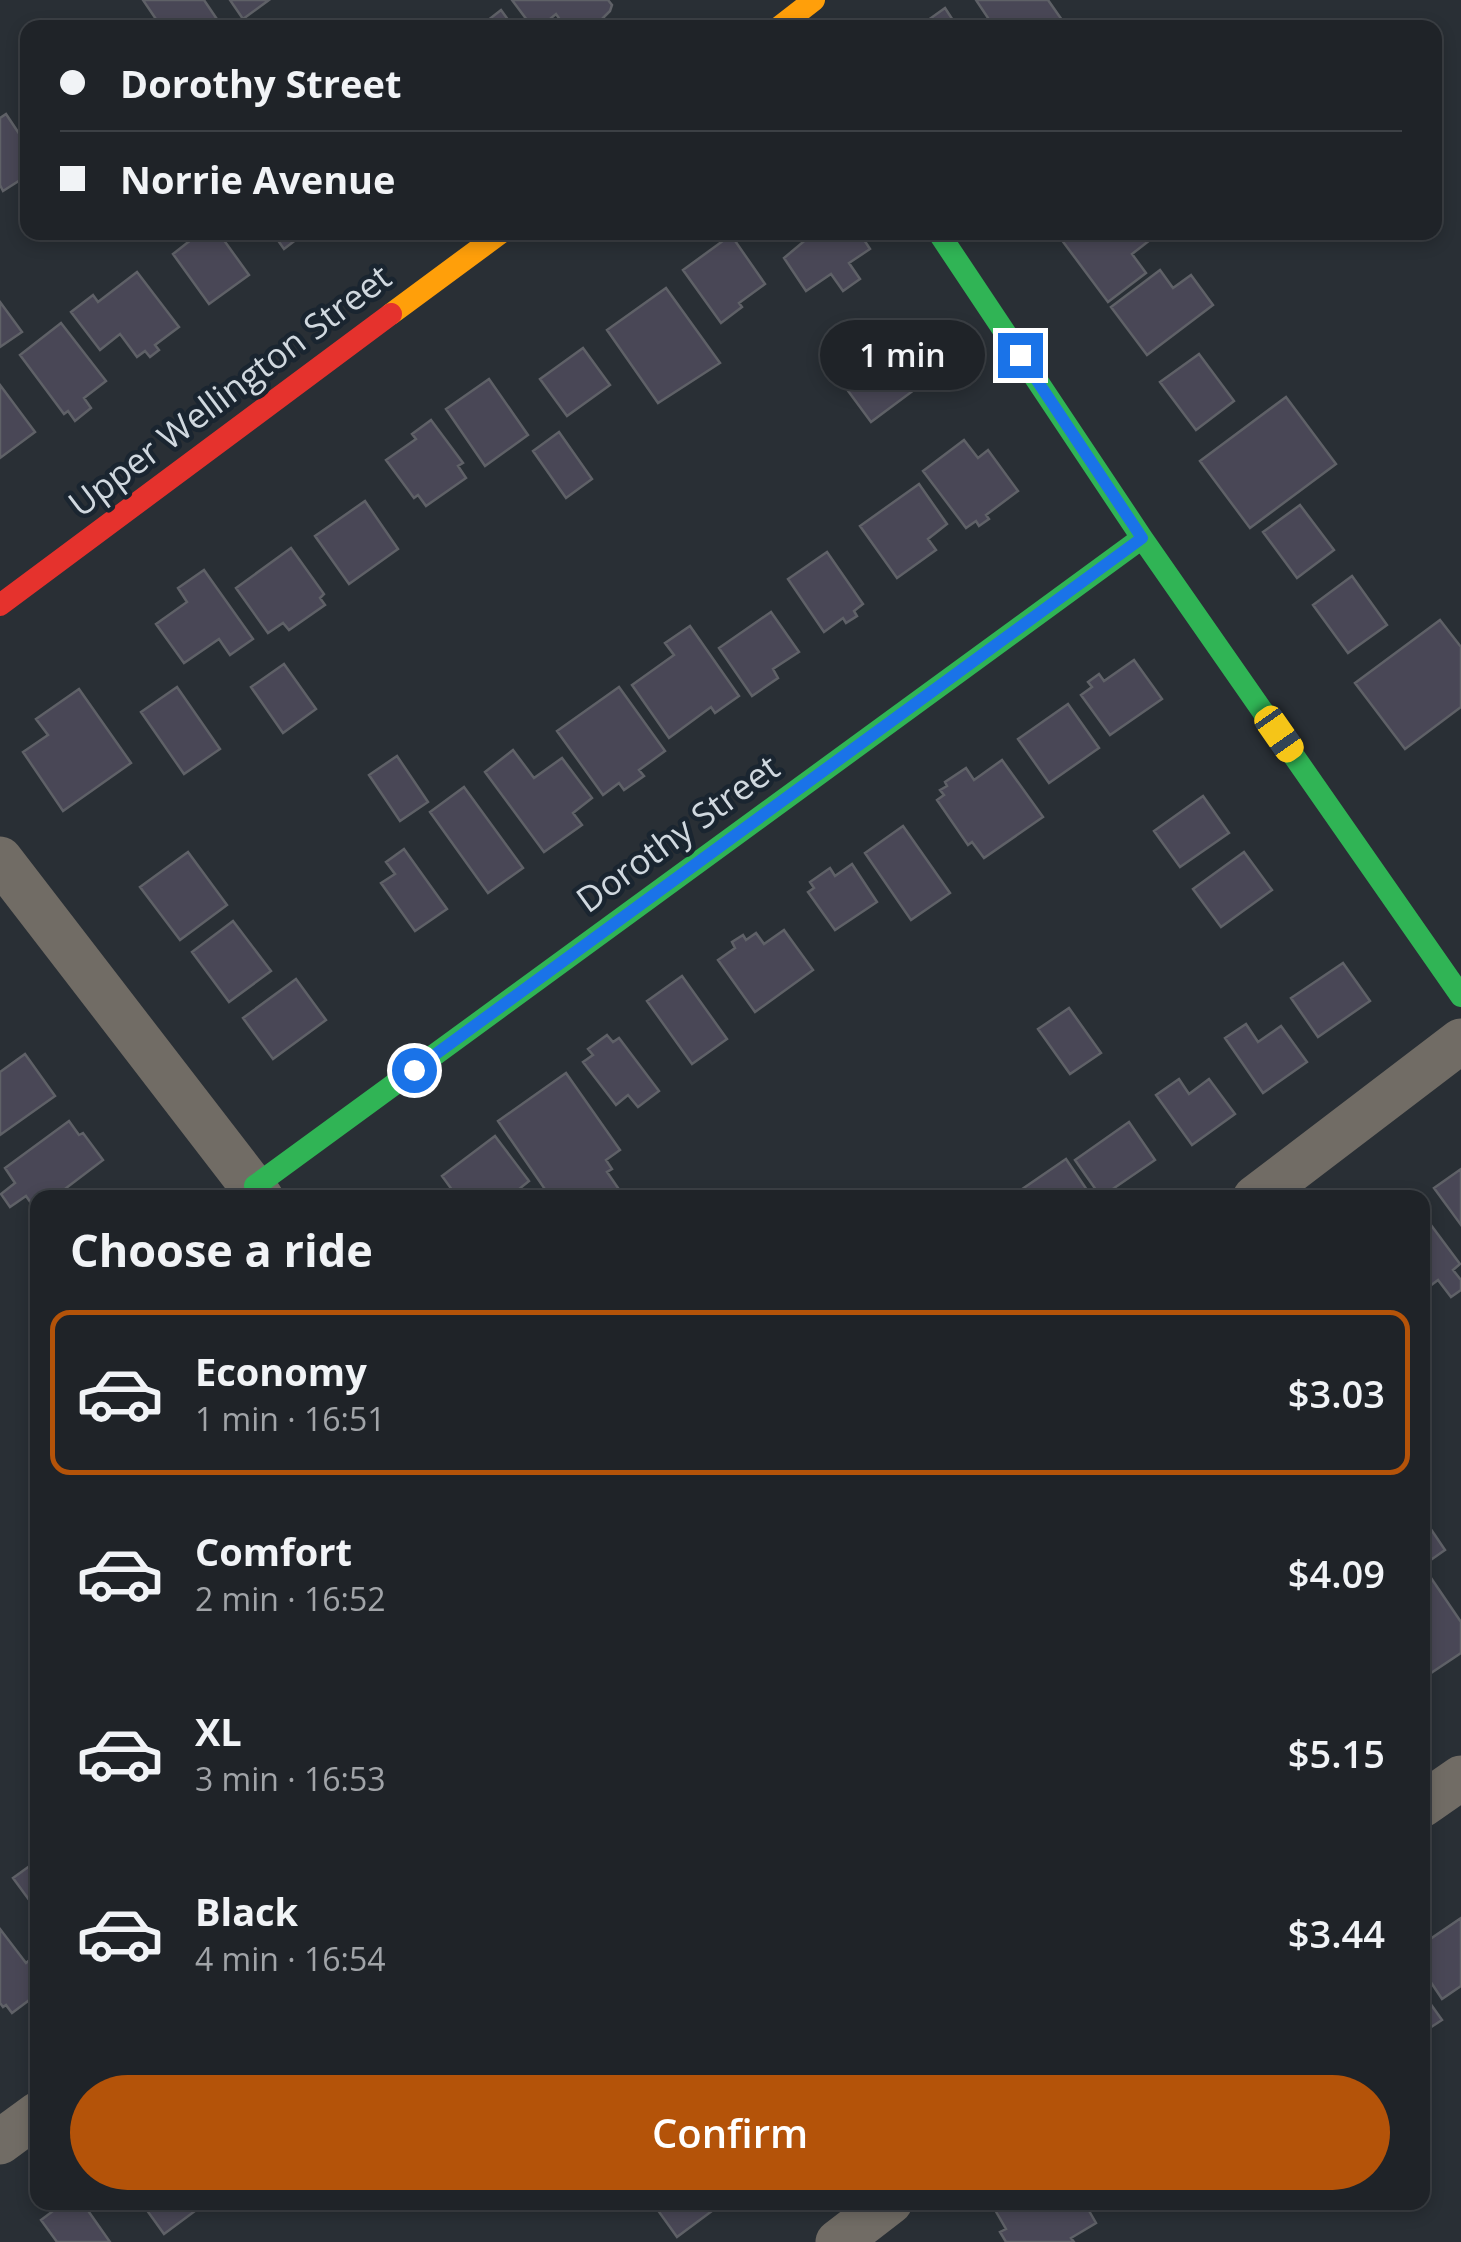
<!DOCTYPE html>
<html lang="en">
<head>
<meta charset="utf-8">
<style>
	body { margin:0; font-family:"Open Sans",sans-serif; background:#2c2f34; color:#f1f3f6; height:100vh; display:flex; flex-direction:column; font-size:38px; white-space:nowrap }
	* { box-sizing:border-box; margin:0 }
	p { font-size:32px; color:#a1a4a8 }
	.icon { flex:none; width:55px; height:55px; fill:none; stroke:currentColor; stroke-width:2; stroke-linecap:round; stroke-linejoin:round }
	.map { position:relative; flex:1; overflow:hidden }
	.drawer { position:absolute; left:30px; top:1190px; width:1400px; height:1020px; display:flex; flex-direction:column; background:#1f2328; border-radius:20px; box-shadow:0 5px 15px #0003,0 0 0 2px #3c4045 }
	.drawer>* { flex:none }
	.top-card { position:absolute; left:20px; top:20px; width:1422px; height:220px; border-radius:20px; box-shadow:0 5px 15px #0003,0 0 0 2px #3c4045; display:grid; align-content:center; height:220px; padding:0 40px; background:#1f2328 }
	.end { position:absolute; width:45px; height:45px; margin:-22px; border:12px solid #1a73e8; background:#fff; box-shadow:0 0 0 5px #fff }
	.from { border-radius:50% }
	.bubble { position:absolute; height:70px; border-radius:35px; background:#1f2328; box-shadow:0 5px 15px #0003,0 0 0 2px #3c4045; font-size:32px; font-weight:600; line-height:70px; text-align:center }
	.car { position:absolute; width:30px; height:60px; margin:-30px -15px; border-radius:12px; box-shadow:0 0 8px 2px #0007; background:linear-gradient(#f5c518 24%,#345 0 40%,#f5c518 0 76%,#345 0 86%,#f5c518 0) }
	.top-card b { display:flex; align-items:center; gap:35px; height:95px; font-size:38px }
	.top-card b+b { border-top:2px solid #3c4045 }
	.top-card i { width:25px; height:25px; background:#f1f3f6 }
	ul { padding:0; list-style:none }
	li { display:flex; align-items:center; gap:30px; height:165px; margin:0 20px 15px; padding:0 20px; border:5px solid transparent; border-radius:20px }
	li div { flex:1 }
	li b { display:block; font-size:38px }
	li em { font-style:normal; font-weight:600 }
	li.active { border-color:#b45309 }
	li>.icon { width:90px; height:90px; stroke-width:1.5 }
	h2 { padding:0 40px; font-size:45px; line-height:120px }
	.action { display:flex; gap:20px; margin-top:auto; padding:20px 40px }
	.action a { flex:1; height:115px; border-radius:60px; background:#b45309; color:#fff; font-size:40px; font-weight:600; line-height:115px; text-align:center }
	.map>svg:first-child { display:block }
	.building { fill:#494756; stroke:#5f6167; stroke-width:2.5 }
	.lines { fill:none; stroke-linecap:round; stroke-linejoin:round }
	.street { stroke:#716c65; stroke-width:45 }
	.fast { stroke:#30b455; stroke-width:22 }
	.slow { stroke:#ff9f0a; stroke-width:22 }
	.jam { stroke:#e5322d; stroke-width:22 }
	.route { stroke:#1a73e8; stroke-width:12 }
	.labels { text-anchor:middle; stroke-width:9; stroke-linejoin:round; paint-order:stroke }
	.street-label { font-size:35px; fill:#d0d8df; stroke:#1a2530 }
</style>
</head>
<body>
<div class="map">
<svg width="1461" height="2242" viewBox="0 0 1461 2242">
	<rect width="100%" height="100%" fill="#292f35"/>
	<path class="building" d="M143,0H204L223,28H162Z
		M230,0H269L243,19Z
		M512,0H608L612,5L610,11L593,28H566L556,14L539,28H533Z
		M976,0H1048L1062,20L1051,28H1001L996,21L992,24Z
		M945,8L958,28H917Z
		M501,10L514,28H478Z
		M6,114L28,147V175L3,191L0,185V118Z
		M201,232H218L249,275L209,304L173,254Z
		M272,232H306L284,249Z
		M815,232H859L870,249L849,263L860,279L843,291L831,274L806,291L784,258Z
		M1062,232H1144L1150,240L1132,254L1146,273L1108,302L1058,235Z
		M731,235L765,284L739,303L742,307L721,323L683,270Z
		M1160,270L1173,288L1191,275L1213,305L1147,355L1111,307Z
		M137,272L179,327L155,345L159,350L150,357L145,351L137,357L120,334L100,350L71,312L93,295L98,302Z
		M666,288L720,363L658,403L607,330Z
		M0,302L22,332L0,347Z
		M61,323L106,381L84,398L91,408L75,421L68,411L64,414L20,355Z
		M894,346L922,384L871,422L843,384Z
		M583,348L610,385L567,416L540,379Z
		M1199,354L1234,401L1196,430L1160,382Z
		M489,379L528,435L485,466L446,409Z
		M0,385L35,432L0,458Z
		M1286,397L1336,464L1250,528L1200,461Z
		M431,420L463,463L458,466L466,478L426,506L418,495L414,498L386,460L416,439L412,434Z
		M559,432L592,479L566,498L533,451Z
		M964,440L978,458L988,450L1018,491L986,515L989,519L979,526L976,521L966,528L923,471Z
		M919,484L947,524L928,539L936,550L897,578L860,526Z
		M365,501L398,549L349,584L315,536Z
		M1300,505L1334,550L1297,578L1263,532Z
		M291,548L324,594L320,598L325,605L289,630L283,623L268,633L236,588Z
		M827,552L863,604L854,611L857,616L846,623L843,618L824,632L788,579Z
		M204,570L253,639L230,655L219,639L184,663L156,624L187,602L178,588Z
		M1352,576L1387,625L1348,653L1313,605Z
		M771,612L799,652L773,669L778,678L752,696L719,648Z
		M1440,620L1461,647V707L1405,749L1355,683Z
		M690,626L739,696L715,713L711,707L669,738L632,685L674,655L665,643Z
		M1134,660L1162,699L1110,735L1081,695L1092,687L1088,682L1099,674L1104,681Z
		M284,664L316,709L283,733L251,687Z
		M177,687L220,749L184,774L141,712Z
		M619,687L665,751L639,770L644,776L624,790L619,783L603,795L557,731Z
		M79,689L131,763L63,811L23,752L48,735L36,719Z
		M1068,704L1099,748L1049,783L1018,739Z
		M513,750L534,778L562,758L592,798L573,813L582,825L544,852L485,772Z
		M397,756L428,802L400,821L369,775Z
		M1002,760L1043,817L984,858L972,842L968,845L937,800L944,795L940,790L947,786L945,782L966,768L974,780Z
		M464,787L523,868L488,893L430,812Z
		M1203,796L1229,833L1180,867L1154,831Z
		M903,826L950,893L911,920L865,853Z
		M404,849L447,909L415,931L381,883L395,874L386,862Z
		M188,852L227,905L180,940L140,887Z
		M1244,852L1272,890L1221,927L1193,889Z
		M852,864L877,902L835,930L808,892L814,888L810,882L830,868L835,876Z
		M233,921L271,971L229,1002L192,952Z
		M784,930L813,970L755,1012L718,960L735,948L732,942L743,935L746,940L756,933L764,944Z
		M1343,963L1370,1001L1318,1037L1291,998Z
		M682,976L727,1039L692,1064L647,1001Z
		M296,979L326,1020L273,1059L243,1018Z
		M1069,1008L1101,1053L1070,1074L1038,1029Z
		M1246,1024L1258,1042L1281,1026L1307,1062L1263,1093L1225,1038Z
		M607,1035L613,1042L619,1038L659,1091L638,1107L628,1095L616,1105L583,1062L593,1055L588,1049Z
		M25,1054L55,1096L0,1135V1072Z
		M566,1073L620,1150L606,1160L612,1169L607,1172L618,1188L604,1198H551L498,1121Z
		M1179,1079L1189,1094L1209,1079L1235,1114L1192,1145L1156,1095Z
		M69,1121L79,1135L83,1133L103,1160L53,1198H38L36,1210L26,1196L10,1207L1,1194L15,1183L5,1168Z
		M1129,1122L1155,1160L1101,1197L1075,1160Z
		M495,1136L529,1181L508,1198H458L442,1176Z
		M1066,1159L1087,1190L1076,1198H1009Z
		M1461,1169V1225L1434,1188Z
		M1422,1213L1460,1264L1453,1270L1461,1280V1290L1451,1297L1438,1280L1422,1292Z
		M1422,1516L1445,1550L1422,1566Z
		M1429,1575L1461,1622V1653L1431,1673L1422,1660V1579Z
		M38,1860V1912L13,1878Z
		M1461,1918V1986L1442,1999L1422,1969V1954L1427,1951L1423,1944Z
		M0,1929L26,1963L32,1958L38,1966V1975L33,1979L37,1985L31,1989L36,1995L12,2013L6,2005L3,2007L0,2003Z
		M1422,1992L1442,2020L1422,2033Z
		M65,2202H82L110,2242H57L41,2220Z
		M141,2202H195L199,2208L164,2234Z
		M652,2202H724L677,2237Z
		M1084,2202L1096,2223L1071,2238L1074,2242H1006L1000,2232L1006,2229L991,2203Z"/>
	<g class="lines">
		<path class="street" d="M0,859L261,1198
			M1255,1198L1461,1041
			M1422,1805L1461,1778
			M0,2142L38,2114
			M838,2242L890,2202"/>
		<path class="fast" d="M938,232L1142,538L1461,996
			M255,1186L1142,538"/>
		<path class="slow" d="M778,28L814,0
			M391,314L502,232"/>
		<path class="jam" d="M0,605L391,314"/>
	</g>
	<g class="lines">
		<path class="route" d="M414,1070L1142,538L1020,355"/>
	</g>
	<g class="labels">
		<g class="street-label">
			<text transform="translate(230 391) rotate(-37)" y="12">Upper Wellington Street</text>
			<text transform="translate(678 834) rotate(-36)" y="12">Dorothy Street</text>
		</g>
	</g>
</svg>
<i class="end from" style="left:414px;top:1070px"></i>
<i class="end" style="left:1020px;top:355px"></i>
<div class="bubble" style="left:820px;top:320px;width:165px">1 min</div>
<i class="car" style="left:1279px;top:734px;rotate:145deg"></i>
<div class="top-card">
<b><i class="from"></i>Dorothy Street</b>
<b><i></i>Norrie Avenue</b>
</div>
<section class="drawer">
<h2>Choose a ride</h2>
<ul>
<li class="active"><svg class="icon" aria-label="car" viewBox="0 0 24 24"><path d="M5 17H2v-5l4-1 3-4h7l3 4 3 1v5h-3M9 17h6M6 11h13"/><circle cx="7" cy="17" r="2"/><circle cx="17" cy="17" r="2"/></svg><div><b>Economy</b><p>1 min · 16:51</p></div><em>$3.03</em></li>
<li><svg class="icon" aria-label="car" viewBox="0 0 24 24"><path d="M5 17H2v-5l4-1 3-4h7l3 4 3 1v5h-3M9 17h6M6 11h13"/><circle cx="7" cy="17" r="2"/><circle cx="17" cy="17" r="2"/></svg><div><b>Comfort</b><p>2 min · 16:52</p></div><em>$4.09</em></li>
<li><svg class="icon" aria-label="car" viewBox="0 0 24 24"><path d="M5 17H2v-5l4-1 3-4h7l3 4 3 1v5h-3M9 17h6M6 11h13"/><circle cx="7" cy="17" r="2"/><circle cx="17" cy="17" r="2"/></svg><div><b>XL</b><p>3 min · 16:53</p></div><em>$5.15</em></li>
<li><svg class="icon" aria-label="car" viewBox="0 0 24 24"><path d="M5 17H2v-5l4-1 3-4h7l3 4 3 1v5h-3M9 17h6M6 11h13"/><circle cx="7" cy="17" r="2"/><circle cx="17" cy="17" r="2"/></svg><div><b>Black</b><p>4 min · 16:54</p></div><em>$3.44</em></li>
</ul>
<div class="action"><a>Confirm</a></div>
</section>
</div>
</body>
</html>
